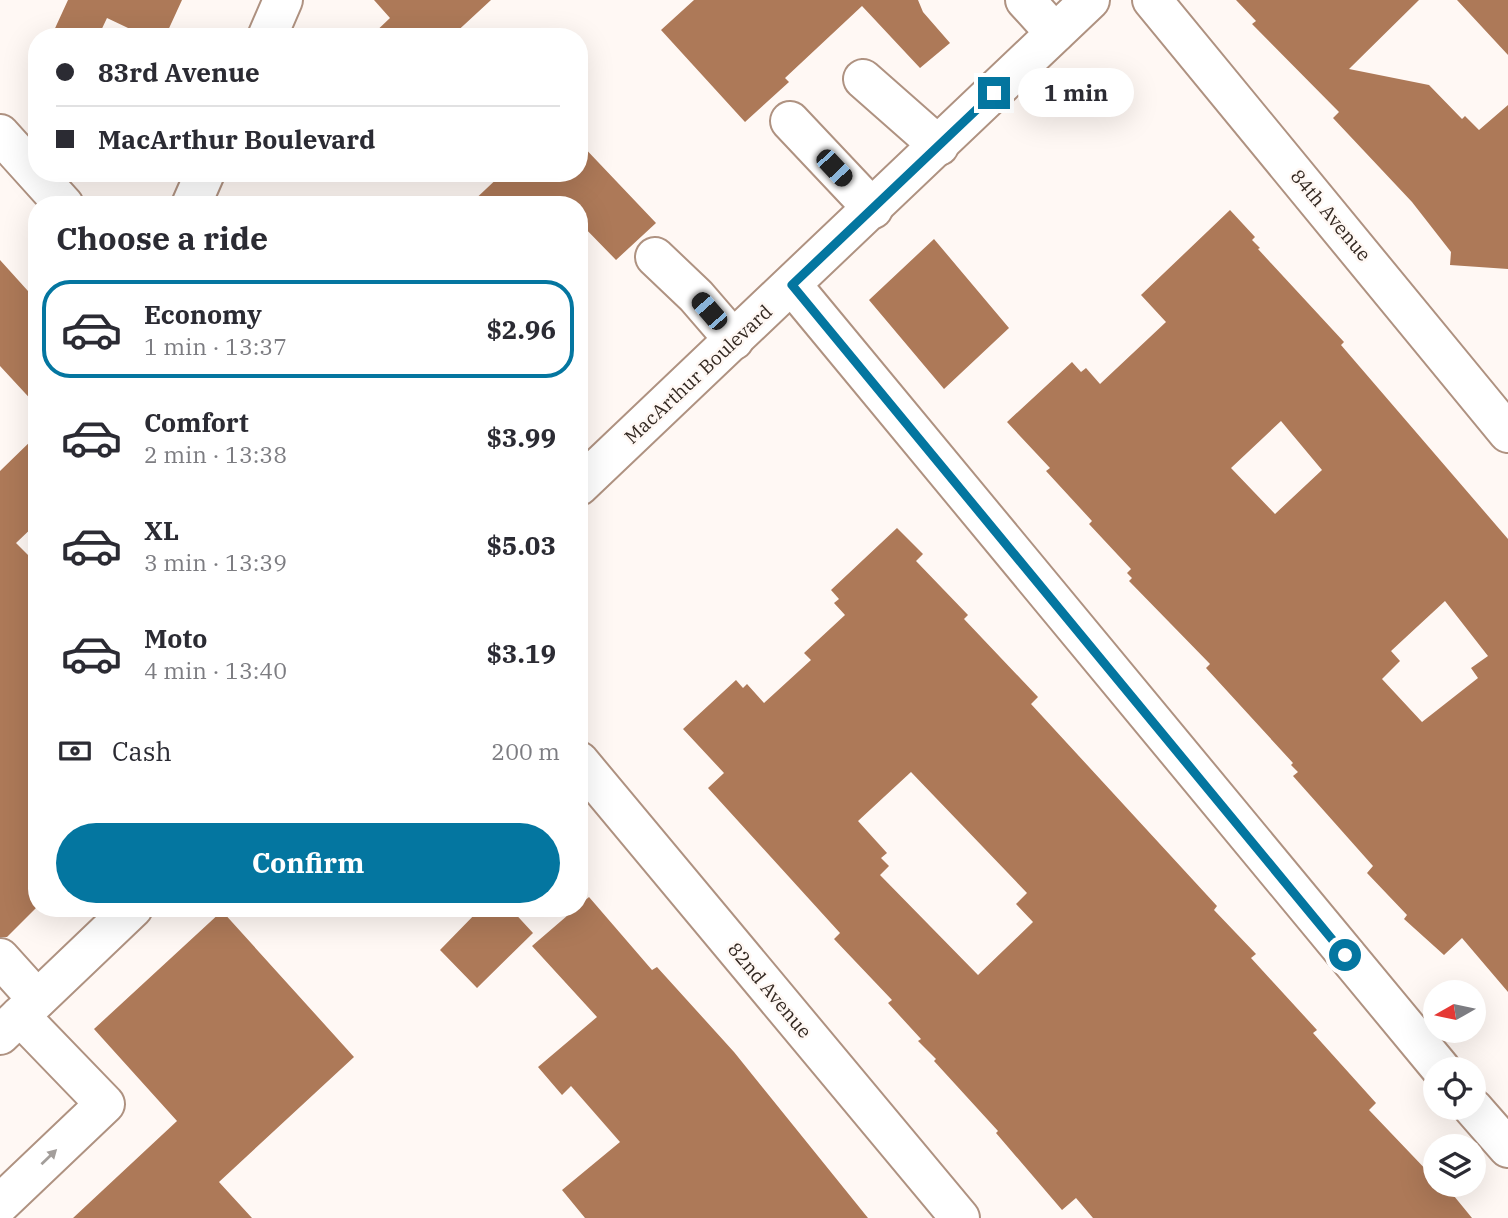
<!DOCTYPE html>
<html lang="en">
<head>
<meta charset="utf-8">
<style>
	body { margin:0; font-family:"IBM Plex Serif",serif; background:#f2f2f3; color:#2b2b33; height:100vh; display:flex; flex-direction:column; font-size:26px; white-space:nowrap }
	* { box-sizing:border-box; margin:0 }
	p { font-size:23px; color:#7c7c81 }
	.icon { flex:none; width:38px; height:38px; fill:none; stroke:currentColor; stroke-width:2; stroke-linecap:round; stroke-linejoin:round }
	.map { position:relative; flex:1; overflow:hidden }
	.sheet { position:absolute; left:28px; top:196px; width:560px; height:721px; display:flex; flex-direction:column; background:#fff; border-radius:28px; box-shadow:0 7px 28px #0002 }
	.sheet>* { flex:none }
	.banner { position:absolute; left:28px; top:28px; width:560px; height:154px; border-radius:28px; box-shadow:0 7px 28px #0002; display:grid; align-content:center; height:154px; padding:0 28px; background:#fff }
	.needle { width:46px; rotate:261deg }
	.buttons { position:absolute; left:1423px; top:980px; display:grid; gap:14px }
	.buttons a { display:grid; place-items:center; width:63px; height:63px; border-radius:50%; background:#fff; box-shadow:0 7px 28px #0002; font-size:35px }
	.end { position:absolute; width:32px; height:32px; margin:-16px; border:9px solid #0476a0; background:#fff; box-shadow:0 0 0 4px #fff }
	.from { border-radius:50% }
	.bubble { position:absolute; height:49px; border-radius:24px; background:#fff; box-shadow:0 7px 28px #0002; font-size:23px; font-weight:800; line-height:49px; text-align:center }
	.car { position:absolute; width:21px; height:42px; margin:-21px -10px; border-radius:9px; box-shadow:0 0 5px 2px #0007; background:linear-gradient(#222 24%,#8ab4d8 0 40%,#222 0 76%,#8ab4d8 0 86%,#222 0) }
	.banner b { display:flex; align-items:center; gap:24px; height:66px; font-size:26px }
	.banner b+b { border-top:2px solid #e1e1e2 }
	.banner i { width:18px; height:18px; background:#2b2b33 }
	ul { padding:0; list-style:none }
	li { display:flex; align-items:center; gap:21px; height:98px; margin:0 14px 10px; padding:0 14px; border:4px solid transparent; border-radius:28px }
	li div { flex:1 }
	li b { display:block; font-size:26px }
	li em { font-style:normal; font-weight:800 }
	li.active { border-color:#0476a0 }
	li>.icon { width:63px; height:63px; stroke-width:1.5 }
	h2 { padding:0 28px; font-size:32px; line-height:84px }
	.pay { display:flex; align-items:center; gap:18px; height:77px; padding:0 28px; font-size:26px }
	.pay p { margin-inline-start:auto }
	.cta { display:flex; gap:14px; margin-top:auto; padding:14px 28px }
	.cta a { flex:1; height:80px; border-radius:42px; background:#0476a0; color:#fff; font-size:28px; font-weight:800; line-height:80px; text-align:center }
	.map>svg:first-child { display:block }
	.building { fill:#ad7958; fill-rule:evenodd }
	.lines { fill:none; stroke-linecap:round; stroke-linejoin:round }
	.minor-casing { stroke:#af9281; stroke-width:42 }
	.major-casing { stroke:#af9281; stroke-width:42 }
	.minor { stroke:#fff; stroke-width:38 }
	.major { stroke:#fff; stroke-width:38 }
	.oneway { fill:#a39e9b }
	.route { stroke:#0476a0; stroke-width:9 }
	.labels { text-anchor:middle; stroke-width:5; stroke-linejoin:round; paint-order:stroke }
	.street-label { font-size:19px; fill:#332821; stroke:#fff8f4 }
</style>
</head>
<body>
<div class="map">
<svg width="1508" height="1218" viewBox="0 0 1508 1218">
	<rect width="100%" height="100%" fill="#fff8f4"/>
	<path class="building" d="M68,0H182L165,37H147L107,18L98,37H51Z
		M374,0H491L451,37H370L390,18Z
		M694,0H918L923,12L950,43L920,68L862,6L785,78L789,82L745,122L661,30Z
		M1236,0H1419L1349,69L1429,85L1462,119L1465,116L1479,130L1508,105V269L1450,265L1451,252L1412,202L1333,118L1339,112L1252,24L1256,21Z
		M1457,0H1508V55Z
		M579,142L656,223L616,260L579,222V205H469L503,173H579Z
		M1230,210L1255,237L1252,240L1260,248L1258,249L1344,342L1341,345L1508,539V992L1462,938L1444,955L1404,919L1407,915L1367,873L1373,866L1293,776L1298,772L1291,765L1293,763L1206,668L1210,664L1129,581L1132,578L1127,573L1131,569L1089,524L1092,521L1046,471L1050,468L1007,422L1072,362L1081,372L1086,368L1100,384L1166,322L1141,295ZM1281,421L1322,470L1275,514L1231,468ZM1445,601L1488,656L1471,668L1478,678L1422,722L1382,679L1400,661L1391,651Z
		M934,239L1009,328L944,389L869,300Z
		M0,260L37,301V406L0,366Z
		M37,435V523L16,543L37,564V907L7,937H0V471Z
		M897,528L923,554L916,561L968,615L964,619L1038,697L1031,704L1217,906L1214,910L1256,954L1251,958L1317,1030L1313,1033L1376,1103L1369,1110L1432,1176L1435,1173V1185H1445L1472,1218H1093L1076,1198L1062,1210L996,1133L998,1131L934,1061L936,1059L918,1041L921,1039L888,1003L892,1000L834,939L840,933L708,788L724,773L683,729L736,680L743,688L747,684L764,703L811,660L804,653L845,615L834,603L839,599L831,590ZM911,772L1027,893L1016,904L1033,922L978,975L880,875L889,866L881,858L887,853L858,821Z
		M589,897L652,970L657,967L734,1052L868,1218H585L562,1190L620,1142L571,1086L562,1095L538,1067L597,1017L532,946Z
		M481,908H510L533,933L477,988L440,950Z
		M222,911L354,1057L219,1182L252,1218H73L177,1121L94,1029Z"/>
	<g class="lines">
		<g class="minor-casing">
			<path id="minor" d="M1025,0L1055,33
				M1152,0L1508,433
				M267,37L283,0
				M863,79L939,146
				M790,121L873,209
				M0,134L64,205
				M191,205L205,173
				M655,257L696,296L734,340
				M792,285L1441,1069
				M579,761L960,1218
				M0,958L37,999
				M1473,1108L1508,1148
				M0,1204L105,1104L20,1016"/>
		</g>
		<g class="major-casing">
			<path id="major" d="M579,486L1090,0
				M0,1035L133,908"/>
		</g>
		<use href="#minor" class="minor"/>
		<use href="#major" class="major"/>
	</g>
	<defs><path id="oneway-solid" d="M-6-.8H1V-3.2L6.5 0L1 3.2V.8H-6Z" transform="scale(1.75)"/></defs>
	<use class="oneway" href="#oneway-solid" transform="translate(49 1157) rotate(-44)"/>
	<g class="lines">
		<path class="route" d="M994,93L792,285L1345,955"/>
	</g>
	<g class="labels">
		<g class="street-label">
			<text transform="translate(1331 215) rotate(50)" y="7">84th Avenue</text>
			<text transform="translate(698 374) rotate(-43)" y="7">MacArthur Boulevard</text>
			<text transform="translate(770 990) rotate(50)" y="7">82nd Avenue</text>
		</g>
	</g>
</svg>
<div class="buttons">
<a><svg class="needle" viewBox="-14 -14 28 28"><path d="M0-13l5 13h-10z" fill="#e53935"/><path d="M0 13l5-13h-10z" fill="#7c7c81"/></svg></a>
<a><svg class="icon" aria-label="locate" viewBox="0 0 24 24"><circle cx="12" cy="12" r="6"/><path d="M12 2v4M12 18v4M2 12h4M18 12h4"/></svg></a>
<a><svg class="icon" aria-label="layers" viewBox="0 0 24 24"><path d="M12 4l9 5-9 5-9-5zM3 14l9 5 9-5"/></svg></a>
</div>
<i class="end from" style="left:1345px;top:955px"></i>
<i class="end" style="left:994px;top:93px"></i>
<div class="bubble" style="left:1018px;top:68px;width:116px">1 min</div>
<i class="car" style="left:834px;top:168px;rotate:137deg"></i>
<i class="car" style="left:709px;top:311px;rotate:319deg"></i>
<div class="banner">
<b><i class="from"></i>83rd Avenue</b>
<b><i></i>MacArthur Boulevard</b>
</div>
<section class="sheet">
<h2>Choose a ride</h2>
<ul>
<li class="active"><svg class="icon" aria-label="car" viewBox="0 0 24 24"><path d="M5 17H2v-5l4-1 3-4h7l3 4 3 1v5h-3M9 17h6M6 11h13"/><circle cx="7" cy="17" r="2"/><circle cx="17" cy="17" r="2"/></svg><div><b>Economy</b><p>1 min · 13:37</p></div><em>$2.96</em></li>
<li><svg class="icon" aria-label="car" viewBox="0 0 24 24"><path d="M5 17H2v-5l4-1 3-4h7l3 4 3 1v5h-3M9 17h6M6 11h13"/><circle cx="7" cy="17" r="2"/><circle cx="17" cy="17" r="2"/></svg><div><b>Comfort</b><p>2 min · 13:38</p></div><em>$3.99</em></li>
<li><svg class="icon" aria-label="car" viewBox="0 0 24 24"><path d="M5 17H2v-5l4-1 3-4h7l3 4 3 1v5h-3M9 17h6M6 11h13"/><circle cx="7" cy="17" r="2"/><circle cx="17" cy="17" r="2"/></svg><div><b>XL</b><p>3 min · 13:39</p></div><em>$5.03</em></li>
<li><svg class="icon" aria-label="car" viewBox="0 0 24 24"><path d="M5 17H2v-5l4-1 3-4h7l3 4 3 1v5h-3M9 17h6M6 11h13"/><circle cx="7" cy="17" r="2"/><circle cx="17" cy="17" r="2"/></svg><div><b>Moto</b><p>4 min · 13:40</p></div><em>$3.19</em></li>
</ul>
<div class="pay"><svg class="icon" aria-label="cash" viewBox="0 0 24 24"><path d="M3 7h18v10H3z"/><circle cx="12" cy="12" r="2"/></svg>Cash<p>200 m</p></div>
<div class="cta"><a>Confirm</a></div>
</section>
</div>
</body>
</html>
